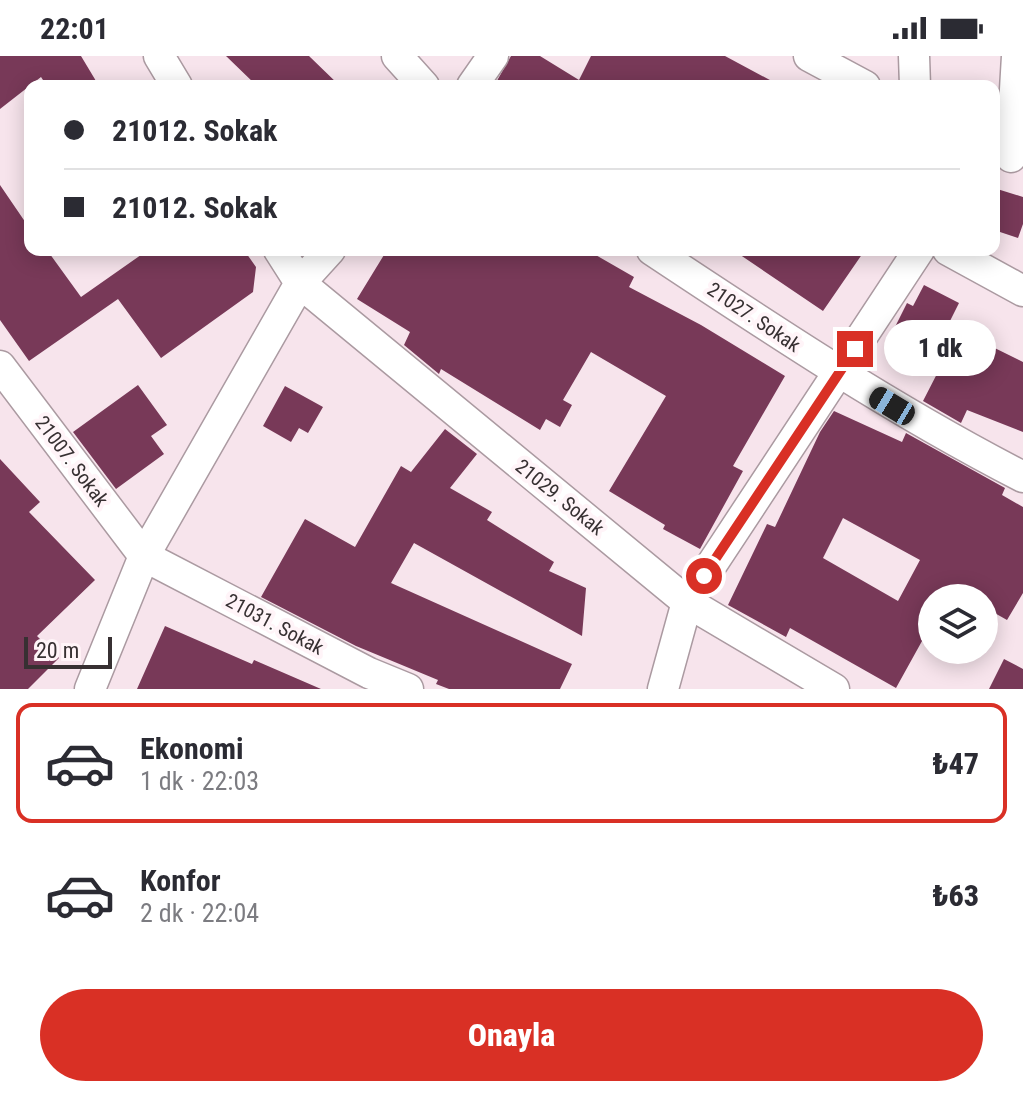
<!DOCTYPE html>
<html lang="tr">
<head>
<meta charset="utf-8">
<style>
	body { margin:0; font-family:"Roboto Condensed",sans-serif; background:#f2f2f3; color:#2b2b33; height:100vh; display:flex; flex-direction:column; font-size:30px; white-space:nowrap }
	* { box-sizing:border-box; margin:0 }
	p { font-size:26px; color:#7c7c81 }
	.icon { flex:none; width:44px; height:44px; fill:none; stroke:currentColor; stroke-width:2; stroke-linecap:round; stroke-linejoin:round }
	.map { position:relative; height:633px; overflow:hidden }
	.panel { display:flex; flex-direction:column; background:#fff; flex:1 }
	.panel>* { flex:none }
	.hud { position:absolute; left:24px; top:24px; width:976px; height:176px; border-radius:16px; box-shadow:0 4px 20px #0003; display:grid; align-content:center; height:176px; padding:0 40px; background:#fff }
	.fabs { position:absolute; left:918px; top:528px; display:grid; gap:16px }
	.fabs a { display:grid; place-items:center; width:80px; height:80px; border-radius:50%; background:#fff; box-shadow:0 4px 20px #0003; font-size:40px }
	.scale { position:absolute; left:24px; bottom:20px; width:88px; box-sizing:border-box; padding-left:8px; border:4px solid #373032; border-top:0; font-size:22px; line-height:28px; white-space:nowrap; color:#373032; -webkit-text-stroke:6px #fff4f8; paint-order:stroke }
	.end { position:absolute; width:36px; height:36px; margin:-18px; border:10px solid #d93025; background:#fff; box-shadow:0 0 0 4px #fff }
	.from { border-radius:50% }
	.bubble { position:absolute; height:56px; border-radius:28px; background:#fff; box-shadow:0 4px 20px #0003; font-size:26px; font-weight:800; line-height:56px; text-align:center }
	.car { position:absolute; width:24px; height:48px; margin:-24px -12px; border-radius:10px; box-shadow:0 0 6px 2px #0007; background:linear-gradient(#222 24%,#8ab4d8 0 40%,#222 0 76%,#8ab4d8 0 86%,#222 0) }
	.hud b { display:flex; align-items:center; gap:28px; height:76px; font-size:30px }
	.hud b+b { border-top:2px solid #e1e1e2 }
	.hud i { width:20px; height:20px; background:#2b2b33 }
	ul { padding:14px 0 0; list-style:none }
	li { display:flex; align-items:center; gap:24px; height:120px; margin:0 16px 12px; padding:0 24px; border:4px solid transparent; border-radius:16px }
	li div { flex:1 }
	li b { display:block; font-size:30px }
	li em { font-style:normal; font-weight:800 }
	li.selected { border-color:#d93025 }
	li>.icon { width:72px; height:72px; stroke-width:1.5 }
	.action { display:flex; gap:16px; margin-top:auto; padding:16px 40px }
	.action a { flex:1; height:92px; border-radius:48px; background:#d93025; color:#fff; font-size:32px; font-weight:800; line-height:92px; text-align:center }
	.status { display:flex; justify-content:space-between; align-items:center; height:56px; padding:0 40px; background:#fff; direction:ltr }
	.status svg { height:22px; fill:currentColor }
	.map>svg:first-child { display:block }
	.building { fill:#783958; fill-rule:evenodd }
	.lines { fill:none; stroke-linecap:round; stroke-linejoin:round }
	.street-casing { stroke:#ab9aa1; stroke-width:33 }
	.street { stroke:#fff; stroke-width:30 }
	.route { stroke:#d93025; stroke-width:10 }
	.labels { text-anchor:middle; stroke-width:8; stroke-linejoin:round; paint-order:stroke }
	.street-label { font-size:20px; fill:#373032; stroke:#fff4f8 }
</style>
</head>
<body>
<div class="status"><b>22:01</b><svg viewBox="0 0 49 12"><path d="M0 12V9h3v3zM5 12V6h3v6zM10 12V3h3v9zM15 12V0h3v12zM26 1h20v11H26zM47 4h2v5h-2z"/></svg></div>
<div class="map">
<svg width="1023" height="633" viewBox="0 0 1023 633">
	<rect width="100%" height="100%" fill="#f7e4ec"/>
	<path class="building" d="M0,0H81L99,30H47L41,21L0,53Z
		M226,0H309L340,30H257Z
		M511,0H540L579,24L591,0H725L781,30H494Z
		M0,129L30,173V194H47L81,241L148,194H244L256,211L253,236L161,302L118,243L29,305L0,264Z
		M994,132L1023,141V168L1018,182L994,174Z
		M387,194H587L634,221L629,231L701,269L785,320L733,410L743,415L700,493L663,473L665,469L609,435L666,340L591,296L563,344L572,349L560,371L546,363L540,374L441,313L439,318L404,289L410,276L357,243Z
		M733,194H865L823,255Z
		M924,229L959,247L948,269L1023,306V376L967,354L961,367L923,345L941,310L889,283L907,247L913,250Z
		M138,329L167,369L151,380L164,398L116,433L73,376Z
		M285,330L323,351L308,377L299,372L291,386L263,370Z
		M834,355L902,386L906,377L1005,432L1002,439L1023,451V537L1007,564L984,551V542H932V567L896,632L790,572L786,581L728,549L767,468L775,471L820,376ZM843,462L920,504L898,545L823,502Z
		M445,373L477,398L450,432L492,456L487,464L554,506L549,515L586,532L582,580L414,487L391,527L572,608L560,633H449L436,628L438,624L356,590L261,541L305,463L355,491L401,410L411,416Z
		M0,403L40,446L29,456L95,524L37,580L59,602L28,633H0Z
		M165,570L252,608L254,604L321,633H137Z
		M1004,603L1023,613V633H989Z"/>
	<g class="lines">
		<g class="street-casing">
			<path id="street" d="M159,0L177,30
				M397,0L424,30
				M809,0L865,30
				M914,0L915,30
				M472,30L493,0
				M1011,101L1017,0
				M279,194L300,227L687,546L834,633
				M652,194C774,275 893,354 1023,421
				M948,194L1023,235
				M0,310L144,500L369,617L408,633
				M90,633L144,500L300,227L330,194
				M663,633L687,546L919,194"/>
		</g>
		<use href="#street" class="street"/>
	</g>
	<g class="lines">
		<path class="route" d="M704,520L855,293"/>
	</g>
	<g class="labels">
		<g class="street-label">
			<text transform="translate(754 261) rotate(34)" y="7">21027. Sokak</text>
			<text transform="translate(72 405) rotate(53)" y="7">21007. Sokak</text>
			<text transform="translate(560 441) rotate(39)" y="7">21029. Sokak</text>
			<text transform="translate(275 568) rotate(28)" y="7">21031. Sokak</text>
		</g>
	</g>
</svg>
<div class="fabs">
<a><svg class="icon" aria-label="layers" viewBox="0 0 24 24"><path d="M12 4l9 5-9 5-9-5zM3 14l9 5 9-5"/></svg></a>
</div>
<div class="scale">20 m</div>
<i class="end from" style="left:704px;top:520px"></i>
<i class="end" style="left:855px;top:293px"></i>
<div class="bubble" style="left:884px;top:264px;width:112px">1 dk</div>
<i class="car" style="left:892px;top:350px;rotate:301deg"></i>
<div class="hud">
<b><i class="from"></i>21012. Sokak</b>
<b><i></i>21012. Sokak</b>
</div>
</div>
<section class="panel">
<ul>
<li class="selected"><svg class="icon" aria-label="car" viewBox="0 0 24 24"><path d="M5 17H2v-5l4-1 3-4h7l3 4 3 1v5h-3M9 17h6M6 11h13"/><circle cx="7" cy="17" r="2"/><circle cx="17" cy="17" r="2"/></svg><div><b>Ekonomi</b><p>1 dk · 22:03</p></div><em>₺47</em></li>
<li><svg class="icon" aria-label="car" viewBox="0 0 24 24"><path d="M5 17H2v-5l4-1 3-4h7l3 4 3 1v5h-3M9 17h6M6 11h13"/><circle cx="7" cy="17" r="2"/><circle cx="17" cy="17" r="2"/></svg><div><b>Konfor</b><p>2 dk · 22:04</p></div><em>₺63</em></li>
</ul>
<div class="action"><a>Onayla</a></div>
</section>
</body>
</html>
